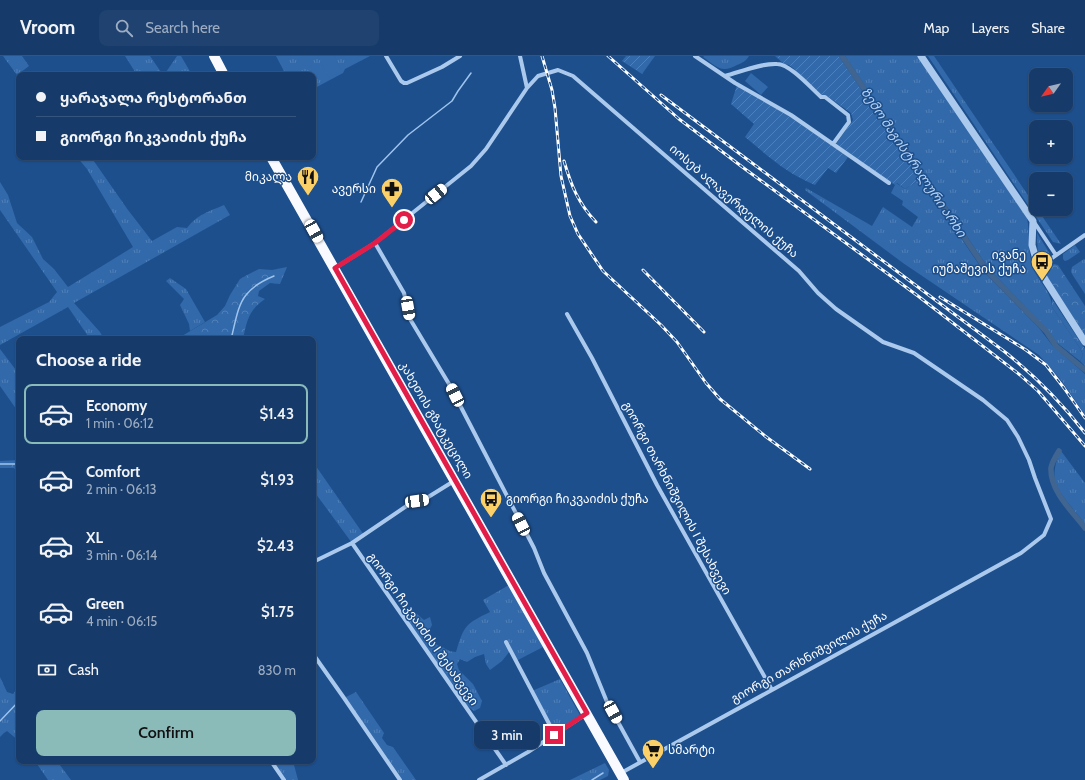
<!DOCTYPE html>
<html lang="en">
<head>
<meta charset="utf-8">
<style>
	body { margin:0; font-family:Cabin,"Noto Sans Georgian",sans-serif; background:#1f4270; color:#f1f3f6; height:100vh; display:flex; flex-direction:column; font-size:15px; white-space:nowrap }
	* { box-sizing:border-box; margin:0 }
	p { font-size:13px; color:#9eadc1 }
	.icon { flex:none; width:22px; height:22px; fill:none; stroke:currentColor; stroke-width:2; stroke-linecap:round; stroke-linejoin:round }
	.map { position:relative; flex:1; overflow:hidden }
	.drawer { position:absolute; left:16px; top:280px; width:300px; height:428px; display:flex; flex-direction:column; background:#163b6a; border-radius:8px; box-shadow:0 1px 3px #0004,0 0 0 1px #35557e }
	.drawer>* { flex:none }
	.hud { position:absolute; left:16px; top:16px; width:300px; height:88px; border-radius:8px; box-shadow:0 1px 3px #0004,0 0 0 1px #35557e; display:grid; align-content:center; height:88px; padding:0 20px; background:#163b6a }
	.needle { width:26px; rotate:236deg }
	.buttons { position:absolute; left:1029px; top:12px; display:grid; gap:8px }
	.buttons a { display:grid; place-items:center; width:44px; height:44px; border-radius:8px; background:#163b6a; box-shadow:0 1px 3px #0004,0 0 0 1px #35557e; font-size:20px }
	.end { position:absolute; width:18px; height:18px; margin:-9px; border:5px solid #e11d48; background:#fff; box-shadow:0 0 0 2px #fff }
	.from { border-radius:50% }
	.bubble { position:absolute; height:28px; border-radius:8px; background:#163b6a; box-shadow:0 1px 3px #0004,0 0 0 1px #35557e; font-size:13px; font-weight:600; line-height:28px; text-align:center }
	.car { position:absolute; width:12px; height:24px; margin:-12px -6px; border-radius:5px; box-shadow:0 0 3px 1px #0007; background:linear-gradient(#fff 24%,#345 0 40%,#fff 0 76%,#345 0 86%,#fff 0) }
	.hud b { display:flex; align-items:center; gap:14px; height:38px; font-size:15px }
	.hud b+b { border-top:1px solid #35557e }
	.hud i { width:10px; height:10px; background:#f1f3f6 }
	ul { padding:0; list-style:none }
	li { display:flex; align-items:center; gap:12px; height:60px; margin:0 8px 6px; padding:0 12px; border:2px solid transparent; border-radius:8px }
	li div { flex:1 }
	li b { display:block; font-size:15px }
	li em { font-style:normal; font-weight:600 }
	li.selected { border-color:#8bbbb9 }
	li>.icon { width:36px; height:36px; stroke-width:1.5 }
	h2 { padding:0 20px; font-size:18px; line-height:48px }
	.pay { display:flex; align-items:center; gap:10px; height:44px; padding:0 20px; font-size:15px }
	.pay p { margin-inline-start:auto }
	.cta { display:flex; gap:8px; margin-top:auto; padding:8px 20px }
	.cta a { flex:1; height:46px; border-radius:8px; background:#8bbbb9; color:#111; font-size:16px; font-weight:600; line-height:46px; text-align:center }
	header { display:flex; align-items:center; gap:24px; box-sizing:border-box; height:56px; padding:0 20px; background:#163b6a; border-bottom:1px solid #35557e }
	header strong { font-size:19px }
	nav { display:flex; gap:22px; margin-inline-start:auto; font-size:14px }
	.search { width:280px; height:36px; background:#1f4270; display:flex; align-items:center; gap:10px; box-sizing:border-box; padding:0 14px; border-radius:8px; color:#9eadc1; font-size:15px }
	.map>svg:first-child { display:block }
	.grass { fill:url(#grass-tufts) }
	.forest { fill:url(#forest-crowns) }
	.garden { fill:url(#garden-furrows) }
	.pitch { fill:#3169aa }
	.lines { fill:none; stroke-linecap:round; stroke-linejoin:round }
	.stream { stroke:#9ec4ee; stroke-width:1.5 }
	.canal { stroke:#416591; stroke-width:5.5 }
	.minor { stroke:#aac9ed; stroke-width:4 }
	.tertiary { stroke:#aac9ed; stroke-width:7 }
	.trunk { stroke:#f8faff; stroke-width:10 }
	.rail-casing { stroke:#fff; stroke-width:3 }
	.rail { stroke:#1d4f8d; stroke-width:1.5; stroke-dasharray:4.5; stroke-linecap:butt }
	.route { stroke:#e11d48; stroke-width:5 }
	.labels { text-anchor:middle; stroke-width:3; stroke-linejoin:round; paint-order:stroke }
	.poi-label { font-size:12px; fill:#fff; stroke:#1d4f8d; text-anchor:end }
	.street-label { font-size:12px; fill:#fff; stroke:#1d4f8d }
	.water-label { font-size:13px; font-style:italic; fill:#b6d3f4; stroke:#1d4f8d }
</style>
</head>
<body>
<header>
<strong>Vroom</strong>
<div class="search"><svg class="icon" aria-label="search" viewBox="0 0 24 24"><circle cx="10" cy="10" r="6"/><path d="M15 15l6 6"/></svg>Search here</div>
<nav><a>Map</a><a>Layers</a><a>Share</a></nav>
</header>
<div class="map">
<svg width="1085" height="724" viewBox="0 0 1085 724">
	<defs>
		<pattern id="grass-tufts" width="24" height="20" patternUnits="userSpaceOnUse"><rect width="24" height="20" fill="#3169aa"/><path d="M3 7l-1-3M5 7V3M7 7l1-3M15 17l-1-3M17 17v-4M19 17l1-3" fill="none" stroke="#5080b7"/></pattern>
		<pattern id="forest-crowns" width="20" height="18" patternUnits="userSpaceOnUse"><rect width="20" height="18" fill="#3169aa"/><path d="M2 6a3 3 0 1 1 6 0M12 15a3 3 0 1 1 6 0" fill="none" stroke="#5080b7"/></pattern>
		<pattern id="garden-furrows" width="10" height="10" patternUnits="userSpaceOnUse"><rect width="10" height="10" fill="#3169aa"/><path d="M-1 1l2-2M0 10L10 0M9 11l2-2" fill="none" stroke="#5080b7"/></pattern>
	</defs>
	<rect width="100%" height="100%" fill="#1d4f8d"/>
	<path class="grass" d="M3,0H22L29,10L17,19Z
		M125,0H150L163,19H137Z
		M177,0H181L192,19H164Z
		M276,0H370L345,13L343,17L313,33V19H286Z
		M704,0H749C746,5 742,7 737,9C721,18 716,10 703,1Z
		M845,0H918L1027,162C1031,182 1026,199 1036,218C1042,229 1052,238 1052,251L1080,292L1083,299L1080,305L1056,286L1041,267L989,213Z
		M928,0H934L1061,188L1053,186Z
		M77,101H91L128,154L152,185L177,171L187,172C198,158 208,156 224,149L230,159L74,247L100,276L104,283H90L68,251L0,289V271L49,246L57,236L0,154V126L8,139L17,167L32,181L43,203L54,213L68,231L133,191L87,113Z
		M921,123L984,216L1039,272L1052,289L1085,318V359L1061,324L1039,299L903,207L805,134L806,132L872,170L883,151L912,171L918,161L902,149L903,145L891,137L896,127L905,133Z
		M1037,177L1050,198L1038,206Z
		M1075,189L1080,196L1068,204L1065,205L1063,203V198Z
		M1084,203L1085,204V238L1072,218L1071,215L1072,211Z
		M170,222L186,233L205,266L190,275L189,268L180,249L184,243L166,225Z
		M0,293L19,318V357L0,330Z
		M1061,395L1085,427V468C1077,457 1059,438 1055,426C1053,417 1056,403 1061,395Z
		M313,406L364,479L352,487L313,434Z
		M509,529L543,591L516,605L510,595L502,605L490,614L486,608L484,598L475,601L467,606L460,603L457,608L459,614L473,628L482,645L480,652L474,655L462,646L400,557L409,551L424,564L430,561L432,569C425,580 431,587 442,591C447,593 449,596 456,596C464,570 465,568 490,556L483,544Z
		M0,621L7,636L13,638L19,631V652L17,656L15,664L19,670V685L7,675L4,677L0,681Z
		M560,623L581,661L555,679L532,635Z
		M356,636L384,677L382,682L387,689L393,691L416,724H400L344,642Z
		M35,705H57L71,724H48Z
		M271,705H293L298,724H284Z
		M605,707L609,714L608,720L600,724H570Z"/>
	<path class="forest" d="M1054,208L1058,209L1085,250V280L1046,219L1047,212Z
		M287,211L280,228L270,227L259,235L258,240L265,243C249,254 247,264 243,283H177L217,259L225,250L230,239L240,223L249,218L259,213L272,214Z
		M1052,243L1085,293V310L1080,305L1083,299L1080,292L1052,251Z
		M19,404V419L14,412H0V405Z"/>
	<path class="garden" d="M626,0H655L642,18L622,5Z
		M775,0H839L921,123L905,133L897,127L895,129L836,88L853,64L851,57L827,40L820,39L793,12L789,9L784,8Z
		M737,29L784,56L848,101L836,117L828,112L815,129C786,117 768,100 745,81L754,68L731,48Z"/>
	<path class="pitch" d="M318,0H334L342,15L329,22Z
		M751,17L768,31L761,39L745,25Z"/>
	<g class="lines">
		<path class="stream" d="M361,146L377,111L408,79L452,45L458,35L471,17
			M231,283C235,269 237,250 246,239C253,230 264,224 274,220
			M0,408H19
			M0,665L19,645
			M592,724L603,717"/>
		<path class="canal" d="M842,0L987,215L1046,275L1056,290L1085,314
			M1059,395C1056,400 1052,406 1051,412C1050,435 1072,455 1085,472"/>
		<path class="minor" d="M386,0L401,25L404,27H407L442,11L460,0
			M520,0L527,32
			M695,0L735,27L791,59L889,127
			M725,20C740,16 761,7 777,8C790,8 811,32 821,41H825L848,59L849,66L833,88
			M1034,166L1056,199
			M375,187L404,237L410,263L449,328L534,492L544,517L587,597L607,646L640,706
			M335,212L375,187L471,110L486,93L527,32L538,20L558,14L573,20L799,215L818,237L836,253L883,286L914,297L983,344L1007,364L1018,381L1029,404L1035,422L1051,463L1044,479L1021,497L621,717
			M1039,213L1042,209L1085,179
			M567,258L592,302L657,429L772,634
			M352,487L506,709
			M313,506L352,487L411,447L417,445L425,443L454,425
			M506,586L555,679
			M313,598L344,642L400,724
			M271,705L284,724
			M479,724L528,696L586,658"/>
		<path class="tertiary" d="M921,0L1033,165L1032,189L1039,214L1085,286"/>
		<path class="trunk" d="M214,0L224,19
			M271,101L624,724"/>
		<g class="rail-casing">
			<path id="rail" d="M542,0L552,34L555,52L561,120L570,160L578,178L603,215L661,269L677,286L706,327L720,343L765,380L810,413
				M608,0L679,63L745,113L918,240L1020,319L1038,335L1085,390
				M661,39L1005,296C1035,320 1061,346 1085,377
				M564,105C571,129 578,147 596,166
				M643,214L704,276
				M940,241L1026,294L1046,309L1064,332L1085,362"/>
		</g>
		<use href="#rail" class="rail"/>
	</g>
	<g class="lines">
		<path class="route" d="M404,164L375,187L335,212L587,657L554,679"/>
	</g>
	<defs>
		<g id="restaurant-pin" transform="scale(1.15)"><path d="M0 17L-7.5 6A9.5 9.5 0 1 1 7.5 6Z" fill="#fcd069" stroke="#1d4f8d"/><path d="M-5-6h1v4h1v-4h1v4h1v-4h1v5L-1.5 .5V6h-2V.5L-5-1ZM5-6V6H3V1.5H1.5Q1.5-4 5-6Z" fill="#111"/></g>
		<g id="pharmacy-pin" transform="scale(1.15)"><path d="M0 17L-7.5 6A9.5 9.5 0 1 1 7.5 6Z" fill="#fcd069" stroke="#1d4f8d"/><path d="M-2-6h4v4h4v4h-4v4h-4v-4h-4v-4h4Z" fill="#111"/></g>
		<g id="bus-pin" transform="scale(1.15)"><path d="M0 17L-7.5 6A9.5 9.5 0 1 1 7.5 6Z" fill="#fcd069" stroke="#1d4f8d"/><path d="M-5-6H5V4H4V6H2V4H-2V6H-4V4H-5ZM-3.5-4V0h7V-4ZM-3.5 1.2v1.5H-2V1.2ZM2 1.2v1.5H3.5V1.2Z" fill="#111"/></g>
		<g id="supermarket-pin" transform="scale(1.15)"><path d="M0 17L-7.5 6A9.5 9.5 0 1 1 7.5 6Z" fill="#fcd069" stroke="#1d4f8d"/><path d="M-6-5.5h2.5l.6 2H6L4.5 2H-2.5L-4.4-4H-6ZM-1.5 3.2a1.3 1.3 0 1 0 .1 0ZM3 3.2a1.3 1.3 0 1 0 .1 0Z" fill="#111"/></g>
	</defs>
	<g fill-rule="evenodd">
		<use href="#restaurant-pin" x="308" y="121"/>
		<use href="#pharmacy-pin" x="392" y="133"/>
		<use href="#bus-pin" x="1042" y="206"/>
		<use href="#bus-pin" x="491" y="443"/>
		<use href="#supermarket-pin" x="653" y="694"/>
	</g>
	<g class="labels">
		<g class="poi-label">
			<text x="292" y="125">მიკალა</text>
			<text x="376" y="137">ავერსი</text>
			<text x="1026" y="203">ივანე<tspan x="1026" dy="14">იუმაშევის ქუჩა</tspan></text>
			<text x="506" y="447" text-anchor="start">გიორგი ჩიკვაიძის ქუჩა</text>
			<text x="668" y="698" text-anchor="start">სმარტი</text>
		</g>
		<g class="street-label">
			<text transform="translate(734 145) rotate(41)" y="4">იოსებ ალავერდელის ქუჩა</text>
			<text transform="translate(436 364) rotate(60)" y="4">კახეთის გზატკეცილი</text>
			<text transform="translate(677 442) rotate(62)" y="4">გიორგი თარხნიშვილის I შესახვევი</text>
			<text transform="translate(423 573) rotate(55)" y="4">გიორგი ჩიკვაიძის I შესახვევი</text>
			<text transform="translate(809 601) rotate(-29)" y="4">გიორგი თარხნიშვილის ქუჩა</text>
		</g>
		<g class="water-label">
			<text transform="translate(914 106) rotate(56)" y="5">ზემო მაგისტრალური არხი</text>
		</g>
	</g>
</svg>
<div class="buttons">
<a><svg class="needle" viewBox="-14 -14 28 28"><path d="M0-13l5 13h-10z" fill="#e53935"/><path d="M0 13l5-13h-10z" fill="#9eadc1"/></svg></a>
<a>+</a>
<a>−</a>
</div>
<i class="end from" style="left:404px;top:164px"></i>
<i class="end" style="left:554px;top:679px"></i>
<div class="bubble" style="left:474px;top:665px;width:66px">3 min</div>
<i class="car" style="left:436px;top:138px;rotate:51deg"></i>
<i class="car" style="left:314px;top:175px;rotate:151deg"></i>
<i class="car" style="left:408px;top:252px;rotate:170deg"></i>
<i class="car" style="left:455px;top:339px;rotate:333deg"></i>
<i class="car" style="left:417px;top:445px;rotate:82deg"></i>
<i class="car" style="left:521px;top:468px;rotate:333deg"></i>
<i class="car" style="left:613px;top:656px;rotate:151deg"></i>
<div class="hud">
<b><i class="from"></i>ყარაჯალა რესტორანთ</b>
<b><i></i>გიორგი ჩიკვაიძის ქუჩა</b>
</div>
<section class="drawer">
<h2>Choose a ride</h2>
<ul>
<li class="selected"><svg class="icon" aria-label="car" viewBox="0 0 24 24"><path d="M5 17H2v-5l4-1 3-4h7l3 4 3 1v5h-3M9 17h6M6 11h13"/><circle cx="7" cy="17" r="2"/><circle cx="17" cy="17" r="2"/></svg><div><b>Economy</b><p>1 min · 06:12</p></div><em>$1.43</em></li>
<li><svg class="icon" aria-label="car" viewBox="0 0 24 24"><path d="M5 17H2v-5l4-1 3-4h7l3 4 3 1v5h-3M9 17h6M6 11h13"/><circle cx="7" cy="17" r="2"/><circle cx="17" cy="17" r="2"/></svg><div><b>Comfort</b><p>2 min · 06:13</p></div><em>$1.93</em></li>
<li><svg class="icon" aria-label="car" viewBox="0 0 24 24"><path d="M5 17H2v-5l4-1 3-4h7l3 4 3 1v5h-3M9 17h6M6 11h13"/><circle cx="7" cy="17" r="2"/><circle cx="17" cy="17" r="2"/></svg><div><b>XL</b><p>3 min · 06:14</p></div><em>$2.43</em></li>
<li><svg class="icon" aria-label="car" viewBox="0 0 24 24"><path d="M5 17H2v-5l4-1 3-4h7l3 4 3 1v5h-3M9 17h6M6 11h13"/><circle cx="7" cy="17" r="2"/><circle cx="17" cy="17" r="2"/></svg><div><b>Green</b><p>4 min · 06:15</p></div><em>$1.75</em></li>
</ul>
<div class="pay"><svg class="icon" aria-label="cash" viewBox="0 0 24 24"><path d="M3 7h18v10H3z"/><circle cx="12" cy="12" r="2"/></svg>Cash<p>830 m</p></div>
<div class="cta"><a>Confirm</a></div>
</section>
</div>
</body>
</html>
